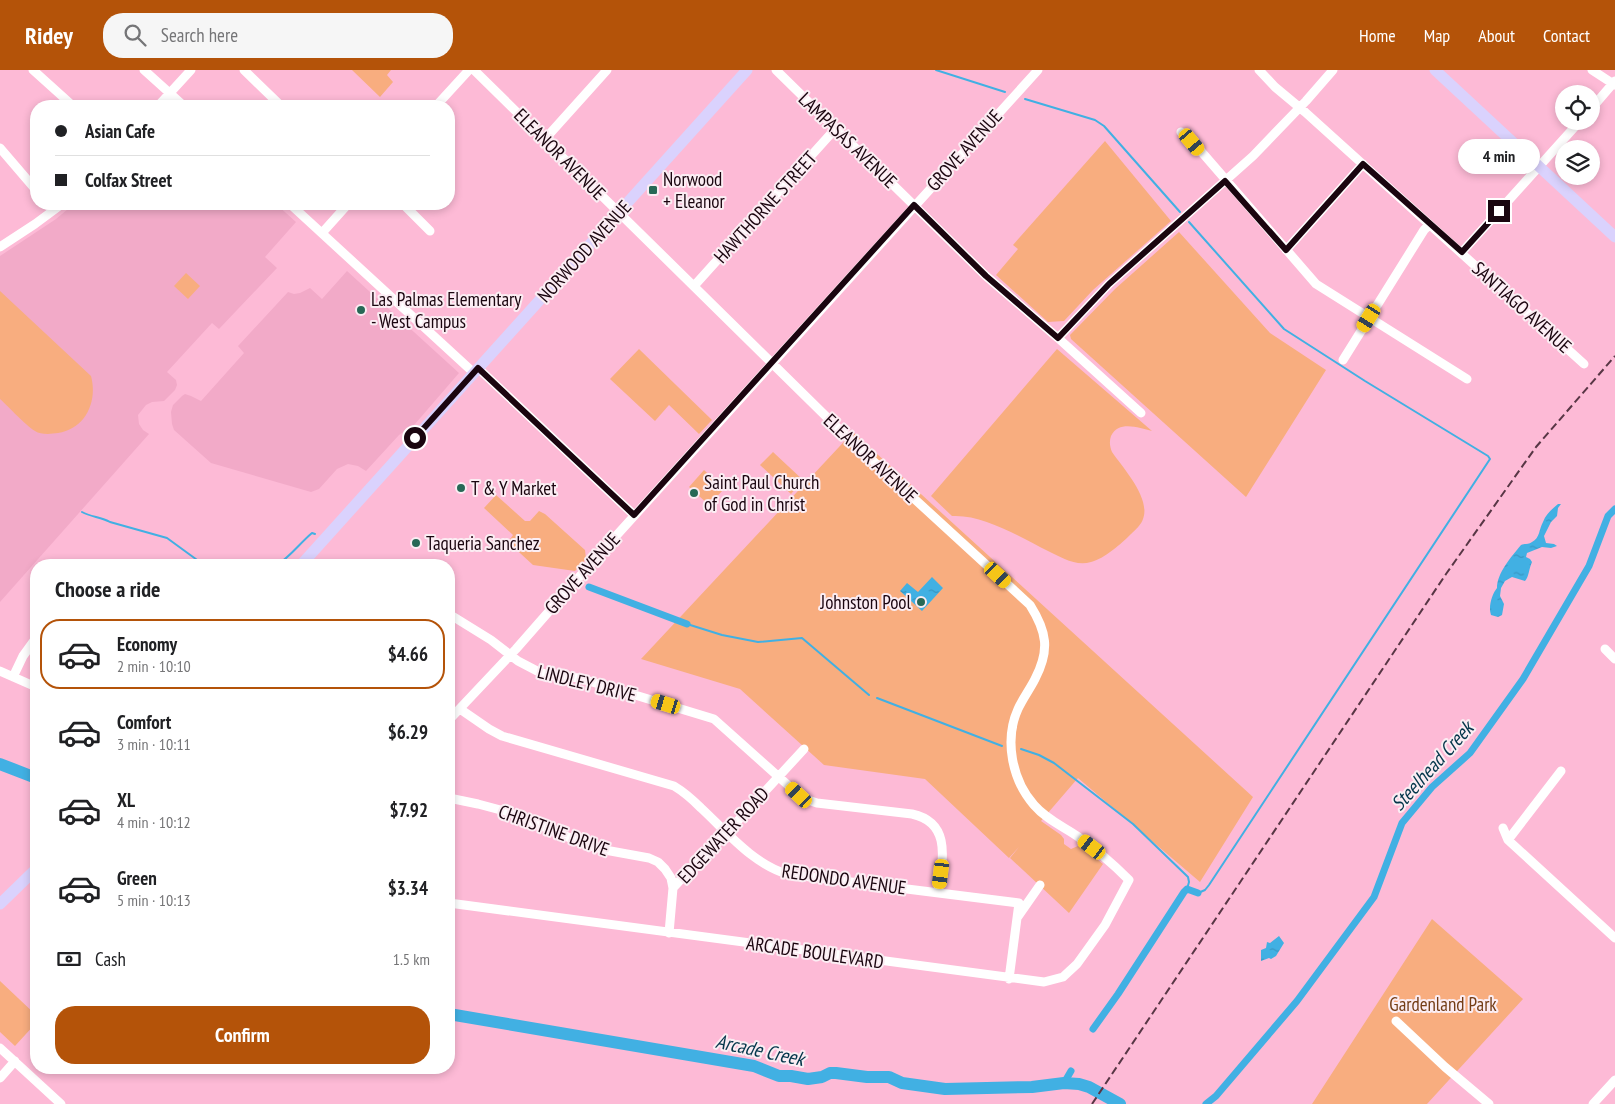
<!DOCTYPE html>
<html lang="en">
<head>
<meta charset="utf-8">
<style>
	body { margin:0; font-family:"PT Sans Narrow",sans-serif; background:#f6f6f6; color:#202124; height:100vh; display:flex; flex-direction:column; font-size:19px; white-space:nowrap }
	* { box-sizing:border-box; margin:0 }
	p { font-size:16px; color:#757577 }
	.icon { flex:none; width:28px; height:28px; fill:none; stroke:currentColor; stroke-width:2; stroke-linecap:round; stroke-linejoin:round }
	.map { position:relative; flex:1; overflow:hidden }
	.panel { position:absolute; left:30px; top:489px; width:425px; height:515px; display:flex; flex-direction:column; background:#fff; border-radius:20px; box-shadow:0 2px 8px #0003 }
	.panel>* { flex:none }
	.top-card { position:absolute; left:30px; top:30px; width:425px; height:110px; border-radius:20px; box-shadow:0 2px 8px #0003; display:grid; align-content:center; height:110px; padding:0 25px; background:#fff }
	.controls { position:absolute; left:1555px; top:15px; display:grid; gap:10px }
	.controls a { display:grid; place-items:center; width:45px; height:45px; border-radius:50%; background:#fff; box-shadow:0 2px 8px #0003; font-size:25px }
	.end { position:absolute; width:22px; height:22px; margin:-11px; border:6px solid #1a050f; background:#fff; box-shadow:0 0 0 2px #fff }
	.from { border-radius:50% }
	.bubble { position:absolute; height:35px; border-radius:18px; background:#fff; box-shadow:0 2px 8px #0003; font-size:16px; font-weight:800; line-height:35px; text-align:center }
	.car { position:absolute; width:15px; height:30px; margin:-15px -8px; border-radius:6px; box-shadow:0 0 4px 1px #0007; background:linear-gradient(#f5c518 24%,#345 0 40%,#f5c518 0 76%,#345 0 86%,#f5c518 0) }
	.top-card b { display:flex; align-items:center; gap:18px; height:48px; font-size:19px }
	.top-card b+b { border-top:1px solid #e0e0e0 }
	.top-card i { width:12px; height:12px; background:#202124 }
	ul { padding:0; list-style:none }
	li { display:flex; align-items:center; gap:15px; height:70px; margin:0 10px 8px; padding:0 15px; border:2px solid transparent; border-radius:20px }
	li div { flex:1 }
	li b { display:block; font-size:19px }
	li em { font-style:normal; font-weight:800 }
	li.selected { border-color:#b45309 }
	li>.icon { width:45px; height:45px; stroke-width:1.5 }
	h2 { padding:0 25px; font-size:22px; line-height:60px }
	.pay { display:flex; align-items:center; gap:12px; height:55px; padding:0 25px; font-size:19px }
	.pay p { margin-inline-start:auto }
	.cta { display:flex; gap:10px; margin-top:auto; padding:10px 25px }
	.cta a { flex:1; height:58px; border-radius:20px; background:#b45309; color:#fff; font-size:20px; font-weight:800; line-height:58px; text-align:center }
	header { display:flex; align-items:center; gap:30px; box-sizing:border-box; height:70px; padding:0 25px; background:#b45309; color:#fff }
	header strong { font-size:24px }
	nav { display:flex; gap:28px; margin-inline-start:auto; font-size:18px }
	.search { width:350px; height:45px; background:#f6f6f6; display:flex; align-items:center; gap:12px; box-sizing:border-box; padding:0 18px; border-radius:20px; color:#757577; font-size:19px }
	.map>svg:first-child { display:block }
	.built { fill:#f2aac8 }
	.green { fill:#f8ad7f }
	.water { fill:url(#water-ripples) }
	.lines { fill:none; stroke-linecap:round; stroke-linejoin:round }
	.stream { stroke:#41b0e3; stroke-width:2 }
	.canal { stroke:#41b0e3; stroke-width:7 }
	.river { stroke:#41b0e3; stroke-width:12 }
	.minor { stroke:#fff; stroke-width:9 }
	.major { stroke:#dad2fd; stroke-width:11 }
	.rail { stroke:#583645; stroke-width:2; stroke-dasharray:8 4; stroke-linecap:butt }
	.route { stroke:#1a050f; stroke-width:6 }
	.poi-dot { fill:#276856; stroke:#fbedf3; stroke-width:2 }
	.labels { text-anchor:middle; stroke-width:4; stroke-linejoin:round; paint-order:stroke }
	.street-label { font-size:19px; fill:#1a050f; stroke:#fbedf3 }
	.poi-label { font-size:19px; fill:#1a050f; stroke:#fbedf3; text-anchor:start }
	.park-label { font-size:19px; fill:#743d16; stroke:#fbedf3 }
	.water-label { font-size:20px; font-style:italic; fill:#04364b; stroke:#fbedf3 }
</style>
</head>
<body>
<header>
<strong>Ridey</strong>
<div class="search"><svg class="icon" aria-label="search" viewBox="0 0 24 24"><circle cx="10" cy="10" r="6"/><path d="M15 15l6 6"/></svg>Search here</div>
<nav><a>Home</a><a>Map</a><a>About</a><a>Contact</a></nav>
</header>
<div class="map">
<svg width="1615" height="1034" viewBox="0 0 1615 1034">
	<defs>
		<pattern id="water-ripples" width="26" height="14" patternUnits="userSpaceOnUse" patternTransform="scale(1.25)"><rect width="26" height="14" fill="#41b0e3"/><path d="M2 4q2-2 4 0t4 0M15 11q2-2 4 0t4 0" fill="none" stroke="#3896c2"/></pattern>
	</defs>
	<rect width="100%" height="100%" fill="#fdbad6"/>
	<path class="built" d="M74,134H276L296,152L265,187L277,198L219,259L212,253L167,302L176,310L177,315L175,320L164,331L152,332L146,335L138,345L139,354L143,360L149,364L0,532V186L56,149Z
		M347,201L459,303L415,354L399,365L366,401L358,396L348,394L337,399L319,419L311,422L211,393L174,360L172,354L171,342L173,335L182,326L185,324L191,326L201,331L244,283L238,276L239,275L288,222L294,224L300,223L310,218L322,229Z"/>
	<path class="green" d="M352,0H391L387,5L393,12L380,27Z
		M1105,71L1171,151L1093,220L1064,251L1048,252L996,205L1018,179L1013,175Z
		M1179,162L1270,263L1326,300L1246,427L1071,269L1070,265L1115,219Z
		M186,203L200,216L188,229L174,216Z
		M0,221L91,306C98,332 85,359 58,363C51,364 41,365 35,361C25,355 9,337 0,329Z
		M639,279L712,350L699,364L669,335L655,351L610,309Z
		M1057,279L1152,361C1139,358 1119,350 1111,366C1109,372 1110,377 1112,382C1123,398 1151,428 1143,449C1141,455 1136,459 1131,464C1122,473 1104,489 1091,492C1076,497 1061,487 1048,481C1020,467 983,444 952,446L931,426Z
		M853,362L1253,727L1200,812L1078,708L1041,751L1061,765L1064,769V774L1071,779L1078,776L1082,777L1103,794L1069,843L1010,788L1019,777L1009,788L925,709L824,695L740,619L641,589Z
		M773,382L803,410L791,424L760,395Z
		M704,400L724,419L709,435L689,417Z
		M496,425L525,451H530L539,441L545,444L585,480L586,489L575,501L533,495L508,472L513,465L484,438Z
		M1432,849L1523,929L1427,1034H1312Z
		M0,911L36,945V953L15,976L0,962Z"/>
	<path class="water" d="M1558,434H1561L1558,438L1557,446L1551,452L1544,466L1546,473L1554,474L1557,476L1551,478L1542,477L1527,483L1526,487L1530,489L1532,492C1529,498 1529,507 1525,511L1512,507L1505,511L1501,518L1500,526L1504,534L1502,545L1498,547L1491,545C1488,537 1492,524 1497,518C1497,503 1511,487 1521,475C1525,473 1528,475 1532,472C1540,468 1539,459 1543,452C1546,444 1552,439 1558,434Z
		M932,507L943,518L922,541L900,521L907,513L918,522Z
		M1279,866L1284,873L1276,886L1271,889L1269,888L1261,891V880L1266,878L1267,872L1270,873Z"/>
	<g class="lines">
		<path class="stream" d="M936,0L1005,22
			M1025,29L1095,50L1104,56L1180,142
			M1189,152L1284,259L1365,311L1488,386L1490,389L1209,815L1205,820L1198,823
			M82,442C91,447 101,447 110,452L167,468L204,495
			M277,495C290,487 300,473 312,463L315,464
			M687,554L722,565L758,572L802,568L869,625
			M877,628L1002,676
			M1021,679L1039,685L1054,693L1133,754L1188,807L1189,812L1187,819"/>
		<path class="canal" d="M589,517L687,554
			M1093,959L1118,924L1184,822L1187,819L1198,823
			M1064,1013L1071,1001
			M1206,1034L1216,1026L1297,931L1374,827L1402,753L1432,717L1470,683L1523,609L1589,496L1608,446L1615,439"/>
		<path class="river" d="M0,694L36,708
			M449,944L754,996L779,1006H791L808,1009L822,1007L830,1003H836L867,1007H889L902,1013L945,1019L1032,1017L1064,1013L1079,1014L1089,1017L1120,1034"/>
		<path class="minor" d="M33,0L73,36
			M144,0L184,36
			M244,0L279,34
			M776,0L986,206L1058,268L1141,343
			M1259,0L1275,17L1305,42L1584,294
			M1592,0L1615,15
			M158,36L191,0
			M436,36L469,0
			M1591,39L1615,11
			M1181,62L1193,72L1316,214L1467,309
			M545,69L607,0
			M0,78L36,120
			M290,134L474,303
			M403,134L430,161
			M322,163L348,134
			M0,177L35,154L62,134
			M1286,180L1363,94
			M1462,182L1580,51
			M694,216L836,58
			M1058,268L1109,214L1253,86L1306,31L1333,0
			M1343,290L1424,160L1429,155
			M478,298L634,445
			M449,544L491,570L518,591L539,602L549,605L579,608L714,649L799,725L808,730L817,733L912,744C953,753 942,792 938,823
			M1605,579L1615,589
			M0,601L36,617
			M13,607L23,586L36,568
			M460,639L489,659L502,666L674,716C684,722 693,730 701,738C727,762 753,794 787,804L1019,833L1017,848
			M449,650L516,579L587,498L1038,0
			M449,728L478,734L508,742L587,775L605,780L649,788L658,792L665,799L671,808L673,818
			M1503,758L1508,770L1615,868
			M1508,770L1561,701
			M449,833L1044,912L1063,907L1077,894L1105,855L1129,810C1113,794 1096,779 1077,766C1062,756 1046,749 1034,735C1012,710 1004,670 1018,639C1023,628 1030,619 1035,609C1050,580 1047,562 1030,535L847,367L474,0
			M669,863L673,818L700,789L711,780L804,679
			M1009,909L1017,848L1040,815
			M1396,951L1445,997L1489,1034
			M0,978L61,1034
			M0,1008L15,991
			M1593,1034L1615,1010"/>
		<path class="major" d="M1435,0L1615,167
			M301,495L747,0
			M0,834L36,799"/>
		<path class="rail" d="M1092,1034L1446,504L1536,377L1615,286"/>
	</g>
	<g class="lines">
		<path class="route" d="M415,368L478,298L634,445L914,135L986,206L1058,268L1109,214L1225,111L1286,180L1363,94L1462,182L1499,141"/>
	</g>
	<g class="poi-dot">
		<rect x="648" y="115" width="10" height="10" rx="2.5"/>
		<circle cx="361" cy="240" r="5"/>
		<circle cx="461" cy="418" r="5"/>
		<circle cx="694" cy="423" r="5"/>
		<circle cx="416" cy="473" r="5"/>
		<circle cx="921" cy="532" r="5"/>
	</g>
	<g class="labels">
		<g class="street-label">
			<text transform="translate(848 70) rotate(44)" y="7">LAMPASAS AVENUE</text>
			<text transform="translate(964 80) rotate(-48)" y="7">GROVE AVENUE</text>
			<text transform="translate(560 84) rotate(45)" y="7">ELEANOR AVENUE</text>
			<text transform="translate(765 137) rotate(-48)" y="7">HAWTHORNE STREET</text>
			<text transform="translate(584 181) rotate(-48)" y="7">NORWOOD AVENUE</text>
			<text transform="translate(1522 237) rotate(42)" y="7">SANTIAGO AVENUE</text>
			<text transform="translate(871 388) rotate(43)" y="7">ELEANOR AVENUE</text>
			<text transform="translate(582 503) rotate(-48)" y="7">GROVE AVENUE</text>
			<text transform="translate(587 613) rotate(14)" y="7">LINDLEY DRIVE</text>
			<text transform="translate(554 760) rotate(20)" y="7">CHRISTINE DRIVE</text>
			<text transform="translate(723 765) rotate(-47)" y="7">EDGEWATER ROAD</text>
			<text transform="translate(844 809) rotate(8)" y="7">REDONDO AVENUE</text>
			<text transform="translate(815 882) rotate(8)" y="7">ARCADE BOULEVARD</text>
		</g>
		<g class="poi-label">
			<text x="663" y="116">Norwood<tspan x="663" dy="22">+ Eleanor</tspan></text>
			<text x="371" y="236">Las Palmas Elementary<tspan x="371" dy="22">- West Campus</tspan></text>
			<text x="704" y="419">Saint Paul Church<tspan x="704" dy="22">of God in Christ</tspan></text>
			<text x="471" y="425">T &amp; Y Market</text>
			<text x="426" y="480">Taqueria Sanchez</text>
			<text x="911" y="539" text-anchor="end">Johnston Pool</text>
		</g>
		<g class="park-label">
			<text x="1443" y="941">Gardenland Park</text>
		</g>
		<g class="water-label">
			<text transform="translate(1432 696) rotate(-48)" y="7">Steelhead Creek</text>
			<text transform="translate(760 980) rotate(12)" y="7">Arcade Creek</text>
		</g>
	</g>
</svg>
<div class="controls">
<a><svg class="icon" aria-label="locate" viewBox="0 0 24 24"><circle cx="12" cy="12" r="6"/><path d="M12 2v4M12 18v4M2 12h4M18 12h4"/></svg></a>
<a><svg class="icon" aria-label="layers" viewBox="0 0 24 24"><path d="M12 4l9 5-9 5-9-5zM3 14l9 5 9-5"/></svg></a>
</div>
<i class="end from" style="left:415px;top:368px"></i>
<i class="end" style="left:1499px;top:141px"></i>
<div class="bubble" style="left:1458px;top:69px;width:82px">4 min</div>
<i class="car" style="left:1192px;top:72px;rotate:140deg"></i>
<i class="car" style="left:1369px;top:248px;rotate:212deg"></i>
<i class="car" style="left:998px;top:505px;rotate:133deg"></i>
<i class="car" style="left:666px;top:634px;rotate:287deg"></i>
<i class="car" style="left:799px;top:725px;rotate:313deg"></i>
<i class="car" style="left:1092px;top:777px;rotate:307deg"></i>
<i class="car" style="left:941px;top:804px;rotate:187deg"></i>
<div class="top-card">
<b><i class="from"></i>Asian Cafe</b>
<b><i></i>Colfax Street</b>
</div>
<section class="panel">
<h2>Choose a ride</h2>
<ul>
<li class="selected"><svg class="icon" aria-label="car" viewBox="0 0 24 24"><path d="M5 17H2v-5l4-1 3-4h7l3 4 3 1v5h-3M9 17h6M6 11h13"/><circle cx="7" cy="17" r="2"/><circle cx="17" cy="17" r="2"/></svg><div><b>Economy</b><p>2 min · 10:10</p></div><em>$4.66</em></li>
<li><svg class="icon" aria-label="car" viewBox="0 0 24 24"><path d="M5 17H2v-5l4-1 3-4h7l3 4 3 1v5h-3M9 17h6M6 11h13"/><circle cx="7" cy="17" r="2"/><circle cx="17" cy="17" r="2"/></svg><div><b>Comfort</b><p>3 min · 10:11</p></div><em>$6.29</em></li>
<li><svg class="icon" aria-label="car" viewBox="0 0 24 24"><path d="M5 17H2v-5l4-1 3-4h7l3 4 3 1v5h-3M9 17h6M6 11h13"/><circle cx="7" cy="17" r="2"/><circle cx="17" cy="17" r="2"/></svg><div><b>XL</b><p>4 min · 10:12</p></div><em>$7.92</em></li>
<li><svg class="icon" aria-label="car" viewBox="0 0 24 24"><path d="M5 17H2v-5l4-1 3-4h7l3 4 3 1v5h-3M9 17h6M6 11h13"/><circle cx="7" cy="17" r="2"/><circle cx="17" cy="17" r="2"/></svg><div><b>Green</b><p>5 min · 10:13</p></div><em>$3.34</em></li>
</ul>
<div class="pay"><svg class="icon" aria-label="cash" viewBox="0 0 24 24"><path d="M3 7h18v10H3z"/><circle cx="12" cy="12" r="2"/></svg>Cash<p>1.5 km</p></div>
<div class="cta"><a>Confirm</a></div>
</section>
</div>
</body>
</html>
